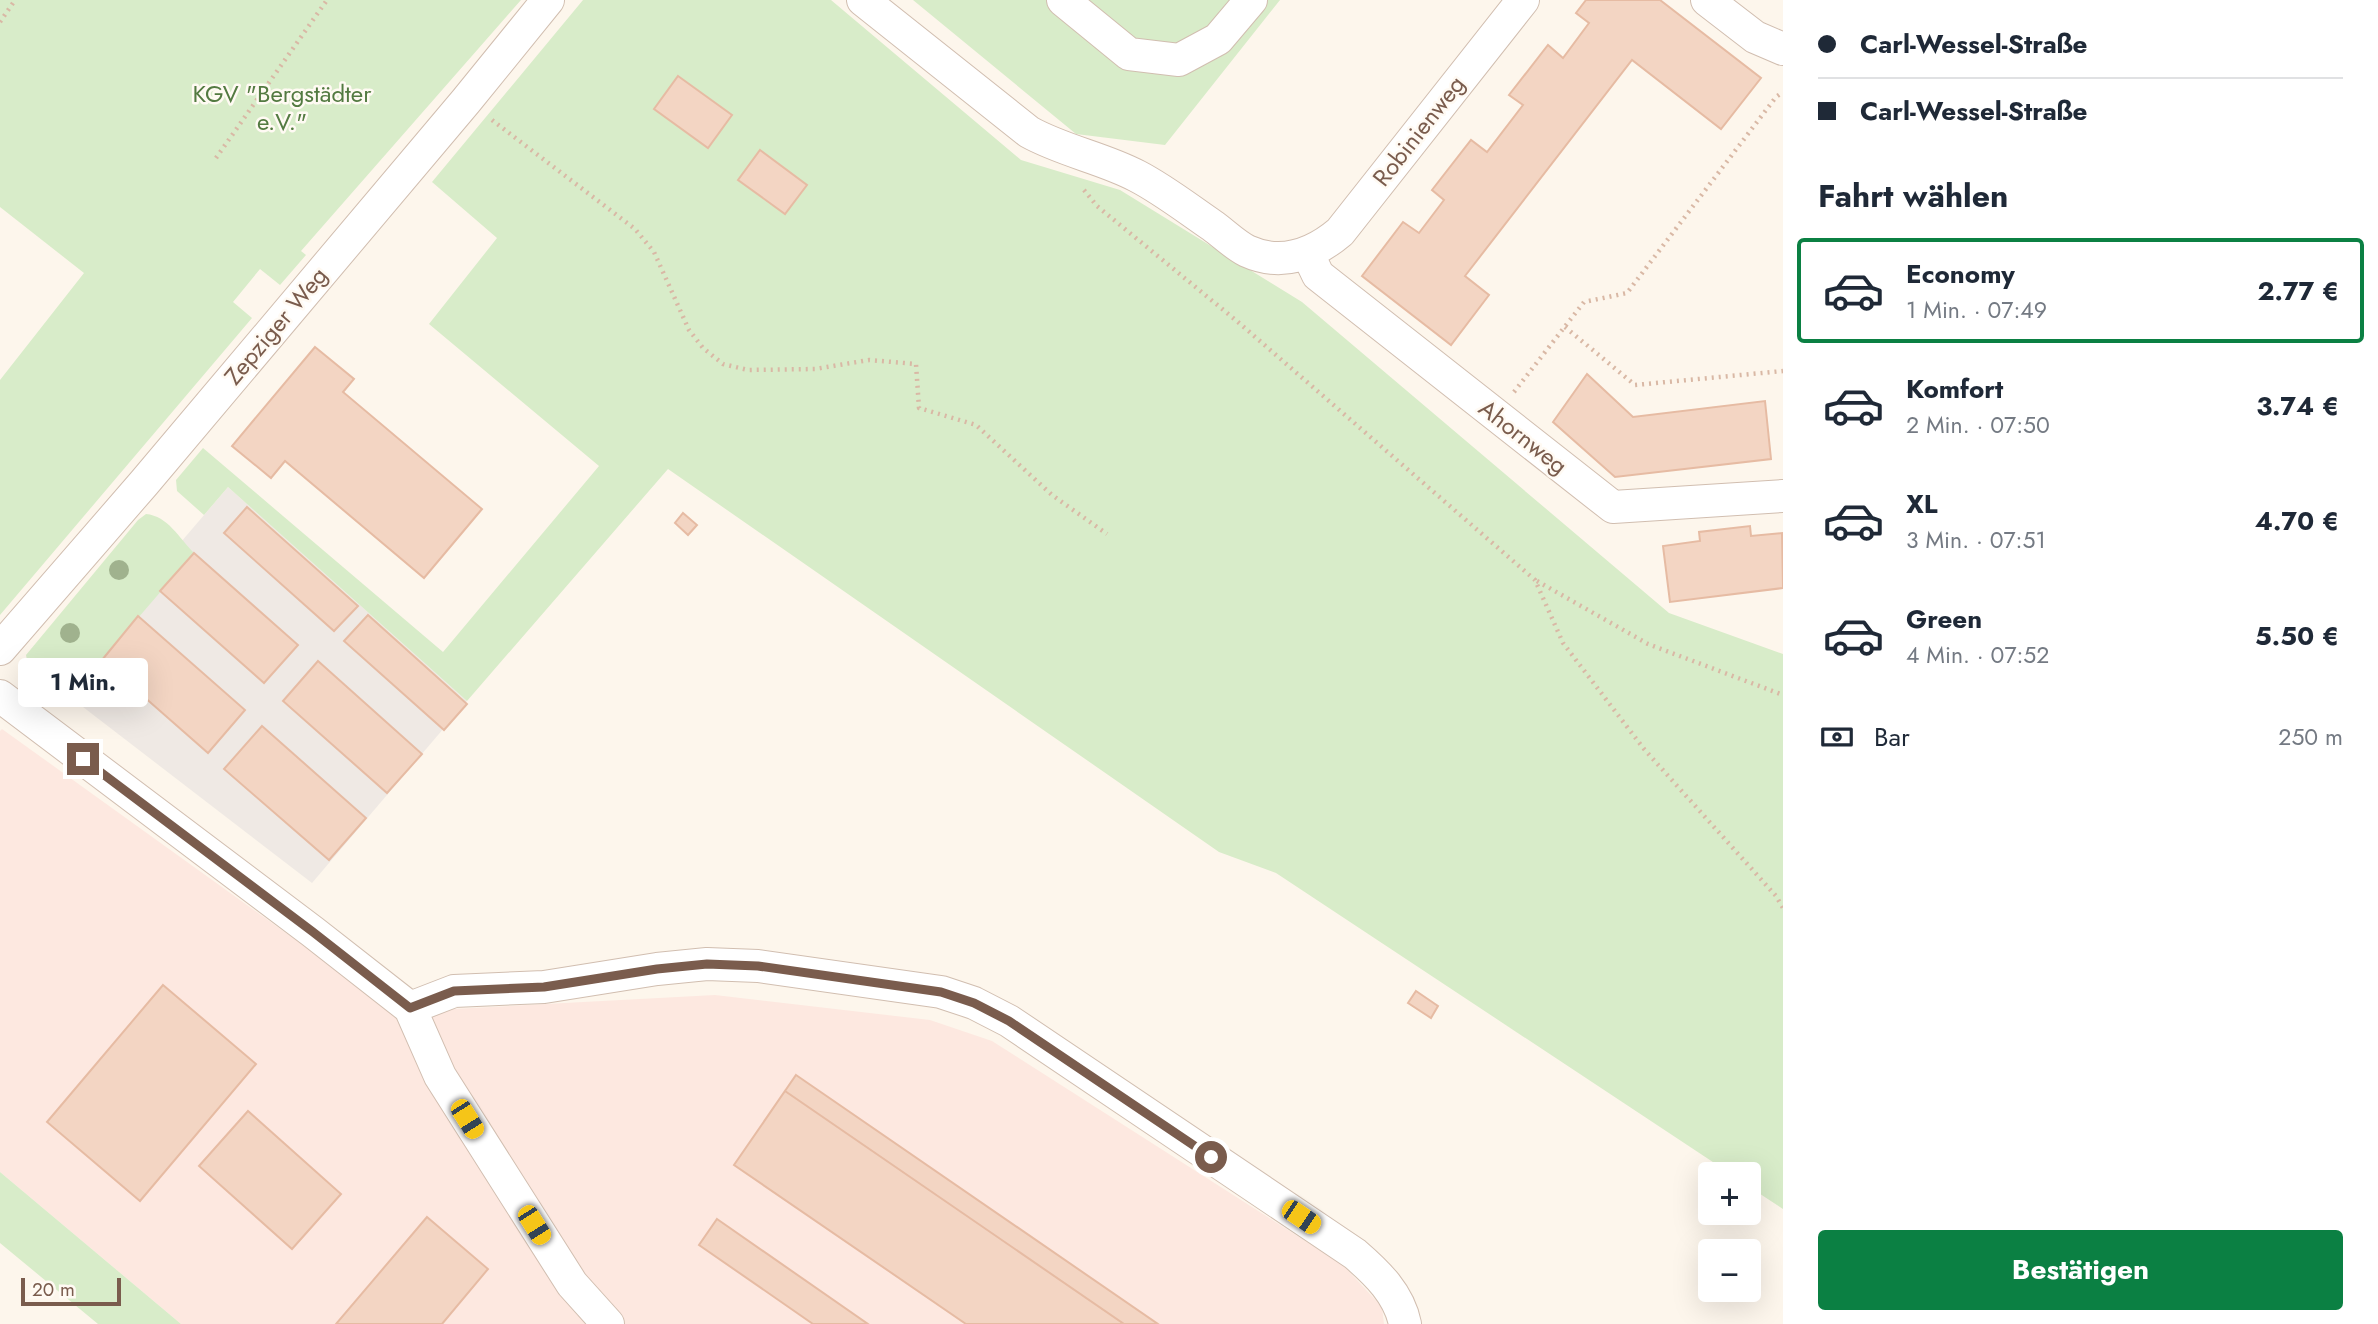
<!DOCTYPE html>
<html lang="de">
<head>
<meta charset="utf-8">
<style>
	body { margin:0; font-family:Jost,sans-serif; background:#f6f6f7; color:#1f2937; height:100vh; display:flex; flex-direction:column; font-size:26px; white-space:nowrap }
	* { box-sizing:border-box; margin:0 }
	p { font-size:23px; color:#747a83 }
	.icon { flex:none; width:38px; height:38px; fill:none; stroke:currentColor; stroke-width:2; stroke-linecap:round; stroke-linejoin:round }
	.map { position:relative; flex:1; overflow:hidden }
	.side { display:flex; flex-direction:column; background:#fff; width:595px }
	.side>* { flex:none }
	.banner { display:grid; align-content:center; height:154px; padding:0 35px; background:#fff }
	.controls { position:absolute; left:1698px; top:1162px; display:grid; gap:14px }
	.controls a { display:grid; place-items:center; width:63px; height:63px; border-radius:7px; background:#fff; box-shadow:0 7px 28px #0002; font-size:35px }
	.scale { position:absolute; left:21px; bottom:18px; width:100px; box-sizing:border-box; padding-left:7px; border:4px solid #7a5c4d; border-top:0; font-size:19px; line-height:24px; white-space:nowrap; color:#7a5c4d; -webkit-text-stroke:5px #fffaf3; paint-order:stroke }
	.end { position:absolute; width:32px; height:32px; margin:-16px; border:9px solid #7a5c4d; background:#fff; box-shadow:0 0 0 4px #fff }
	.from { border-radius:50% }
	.bubble { position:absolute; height:49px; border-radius:7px; background:#fff; box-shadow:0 7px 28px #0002; font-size:23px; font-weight:700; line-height:49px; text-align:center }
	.car { position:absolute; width:21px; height:42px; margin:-21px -10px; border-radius:9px; box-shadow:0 0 5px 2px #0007; background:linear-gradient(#f5c518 24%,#345 0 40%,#f5c518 0 76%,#345 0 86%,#f5c518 0) }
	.banner b { display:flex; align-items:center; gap:24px; height:66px; font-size:26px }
	.banner b+b { border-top:2px solid #e0e1e3 }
	.banner i { width:18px; height:18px; background:#1f2937 }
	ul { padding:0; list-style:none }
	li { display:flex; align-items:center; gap:21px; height:105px; margin:0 14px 10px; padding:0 21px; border:4px solid transparent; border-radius:7px }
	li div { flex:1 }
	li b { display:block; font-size:26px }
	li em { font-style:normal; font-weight:700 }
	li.selected { border-color:#0b8043 }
	li>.icon { width:63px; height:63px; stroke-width:1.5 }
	h2 { padding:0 35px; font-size:32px; line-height:84px }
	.pay { display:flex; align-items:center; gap:18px; height:77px; padding:0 35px; font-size:26px }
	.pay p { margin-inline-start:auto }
	.cta { display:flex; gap:14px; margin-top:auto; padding:14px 35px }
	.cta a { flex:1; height:80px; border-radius:7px; background:#0b8043; color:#fff; font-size:28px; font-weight:700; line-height:80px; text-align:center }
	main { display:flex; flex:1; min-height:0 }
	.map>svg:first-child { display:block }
	.commercial { fill:#fde8e0 }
	.industrial { fill:#efe9e4 }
	.green { fill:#d8ecc9 }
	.building { fill:#f3d5c3; stroke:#e6bba3; stroke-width:2 }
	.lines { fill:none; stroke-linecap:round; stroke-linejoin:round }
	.street-casing { stroke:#d1beb0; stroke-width:34 }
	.path { stroke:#d9b8a5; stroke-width:4.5; stroke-dasharray:2 5; stroke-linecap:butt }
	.street { stroke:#fff; stroke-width:32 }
	.tree { fill:#a0b28e }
	.route { stroke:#7a5c4d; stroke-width:9 }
	.labels { text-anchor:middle; stroke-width:5; stroke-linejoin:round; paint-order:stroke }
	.park-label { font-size:24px; fill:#537a41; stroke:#fffaf3 }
	.street-label { font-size:24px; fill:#7a5c4d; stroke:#fffaf3 }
</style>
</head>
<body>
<main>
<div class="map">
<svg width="1783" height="1324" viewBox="0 0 1783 1324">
	<rect width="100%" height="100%" fill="#fdf6ec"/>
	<path class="commercial" d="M2,729L396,1012L715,995L930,1020L992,1041L1343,1265L1382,1307L1384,1324H181L0,1172V731Z"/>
	<path class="industrial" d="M228,487L467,701L312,883L57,687Z"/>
	<path class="green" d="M0,0H521L301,251L306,255L280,285L260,269L233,302L252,318L0,615V380L84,273L0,207Z
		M583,0H831L1021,160L1120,190L1302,302L1669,613L1783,654V1209L1748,1186V1174H1731L1276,873L1219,852L668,469L467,701L228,487L204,515L177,491L176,480L203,448L443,652L599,466L429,324L497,238L432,182Z
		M913,0H1280L1165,145L1076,134Z
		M146,514C168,516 179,538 194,553L69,698L29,670L26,655L138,520Z
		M0,1172L181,1324H98L0,1243Z"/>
	<path class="building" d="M1586,0H1660L1761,78L1721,129L1632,60L1465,276L1489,295L1451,345L1362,276L1403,222L1419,233L1444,200L1432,190L1471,140L1487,152L1523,105L1509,95L1548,45L1563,58L1589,23L1576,13Z
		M678,76L732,115L708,148L654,109Z
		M760,150L807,185L785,214L738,180Z
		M315,347L354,379L343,392L482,509L424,578L285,461L271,478L232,446Z
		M1587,374L1633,417L1765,401L1771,459L1615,477L1553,422Z
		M247,507L358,606L334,631L224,533Z
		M683,513L697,525L688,535L675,523Z
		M1750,526L1751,536L1782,533L1783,588L1670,602L1663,546L1700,541L1699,532Z
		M194,553L298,645L264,683L160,591Z
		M368,615L467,704L444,730L344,641Z
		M138,616L245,710L208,753L102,660Z
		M318,661L422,754L387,793L283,701Z
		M262,726L366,818L329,860L224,769Z
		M163,985L256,1064L140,1201L47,1122Z
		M1416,991L1438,1006L1431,1018L1408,1003Z
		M796,1075L1158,1324H1124L785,1091Z
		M785,1091L1124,1324H966L734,1165Z
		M248,1111L341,1194L292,1249L199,1166Z
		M427,1217L488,1269L442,1324H336Z
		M717,1219L868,1324H813L699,1245Z"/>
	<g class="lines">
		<g class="street-casing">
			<path id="street" d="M863,0L1029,132C1063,151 1103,158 1137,176C1164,190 1188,209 1213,226C1224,234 1235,245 1247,251C1282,267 1314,254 1340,232L1523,0
				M1063,0L1129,54L1179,60L1218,39L1251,0
				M1707,0L1755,37L1783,49
				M1308,254L1318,275L1613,507L1783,496
				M0,649L144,483L466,101L548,0
				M0,696L313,932L410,1008L440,1076L572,1284L608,1324
				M410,1008L454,991L544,987L657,969L707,964L758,966L941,992L974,1003L1009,1021L1355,1254C1377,1273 1399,1294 1405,1324"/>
		</g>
		<path class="path" d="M0,22L15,0
			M492,120L635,229L654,252L689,330L703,348L723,364L748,370L815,369L869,360L916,364L919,408L976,425L1052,495L1107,534
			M216,158L327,0
			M1084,190L1097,206L1238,322L1535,580L1563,643L1644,749L1776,896L1783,908
			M1565,327L1635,385L1783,371
			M1514,392L1584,302L1627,293L1776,97L1783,92
			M1537,581L1648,644L1783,695"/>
		<use href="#street" class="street"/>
	</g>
	<g class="tree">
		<circle cx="119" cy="570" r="10"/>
		<circle cx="70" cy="633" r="10"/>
	</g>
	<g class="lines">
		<path class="route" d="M83,759L313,932L410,1008L454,991L544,987L657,969L707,964L758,966L941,992L974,1003L1009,1021L1211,1157"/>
	</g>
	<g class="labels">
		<g class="park-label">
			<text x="282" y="102">KGV "Bergstädter<tspan x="282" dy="28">e.V."</tspan></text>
		</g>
		<g class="street-label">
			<text transform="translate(1419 131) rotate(-52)" y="8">Robinienweg</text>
			<text transform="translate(276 326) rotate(-50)" y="8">Zepziger Weg</text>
			<text transform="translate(1523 437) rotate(38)" y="8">Ahornweg</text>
		</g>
	</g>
</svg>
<div class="controls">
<a>+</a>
<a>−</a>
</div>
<div class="scale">20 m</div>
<i class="end from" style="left:1211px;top:1157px"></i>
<i class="end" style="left:83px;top:759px"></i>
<div class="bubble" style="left:18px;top:658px;width:130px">1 Min.</div>
<i class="car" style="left:467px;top:1119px;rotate:148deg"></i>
<i class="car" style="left:1301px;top:1217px;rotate:124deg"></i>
<i class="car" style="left:534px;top:1225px;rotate:148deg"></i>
</div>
<section class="side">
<div class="banner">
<b><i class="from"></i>Carl-Wessel-Straße</b>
<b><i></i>Carl-Wessel-Straße</b>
</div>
<h2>Fahrt wählen</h2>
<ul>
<li class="selected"><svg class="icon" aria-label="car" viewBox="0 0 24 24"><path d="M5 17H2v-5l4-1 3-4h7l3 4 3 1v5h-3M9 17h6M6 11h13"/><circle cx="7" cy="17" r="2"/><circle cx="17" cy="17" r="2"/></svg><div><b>Economy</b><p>1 Min. · 07:49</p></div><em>2.77 €</em></li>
<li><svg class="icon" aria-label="car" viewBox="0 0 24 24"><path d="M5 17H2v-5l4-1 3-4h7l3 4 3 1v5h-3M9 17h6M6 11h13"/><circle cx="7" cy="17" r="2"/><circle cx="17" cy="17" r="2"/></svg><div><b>Komfort</b><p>2 Min. · 07:50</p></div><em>3.74 €</em></li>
<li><svg class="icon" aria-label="car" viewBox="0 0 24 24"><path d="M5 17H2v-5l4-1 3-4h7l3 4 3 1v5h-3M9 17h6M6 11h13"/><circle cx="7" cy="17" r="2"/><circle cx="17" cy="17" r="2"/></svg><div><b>XL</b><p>3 Min. · 07:51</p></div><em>4.70 €</em></li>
<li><svg class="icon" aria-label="car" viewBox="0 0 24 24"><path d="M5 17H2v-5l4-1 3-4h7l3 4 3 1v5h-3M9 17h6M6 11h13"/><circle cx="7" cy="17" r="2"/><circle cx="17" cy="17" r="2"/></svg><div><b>Green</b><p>4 Min. · 07:52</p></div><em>5.50 €</em></li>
</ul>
<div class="pay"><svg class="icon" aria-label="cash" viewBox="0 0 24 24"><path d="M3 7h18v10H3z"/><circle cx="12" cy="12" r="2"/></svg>Bar<p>250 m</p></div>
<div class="cta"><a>Bestätigen</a></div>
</section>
</main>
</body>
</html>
